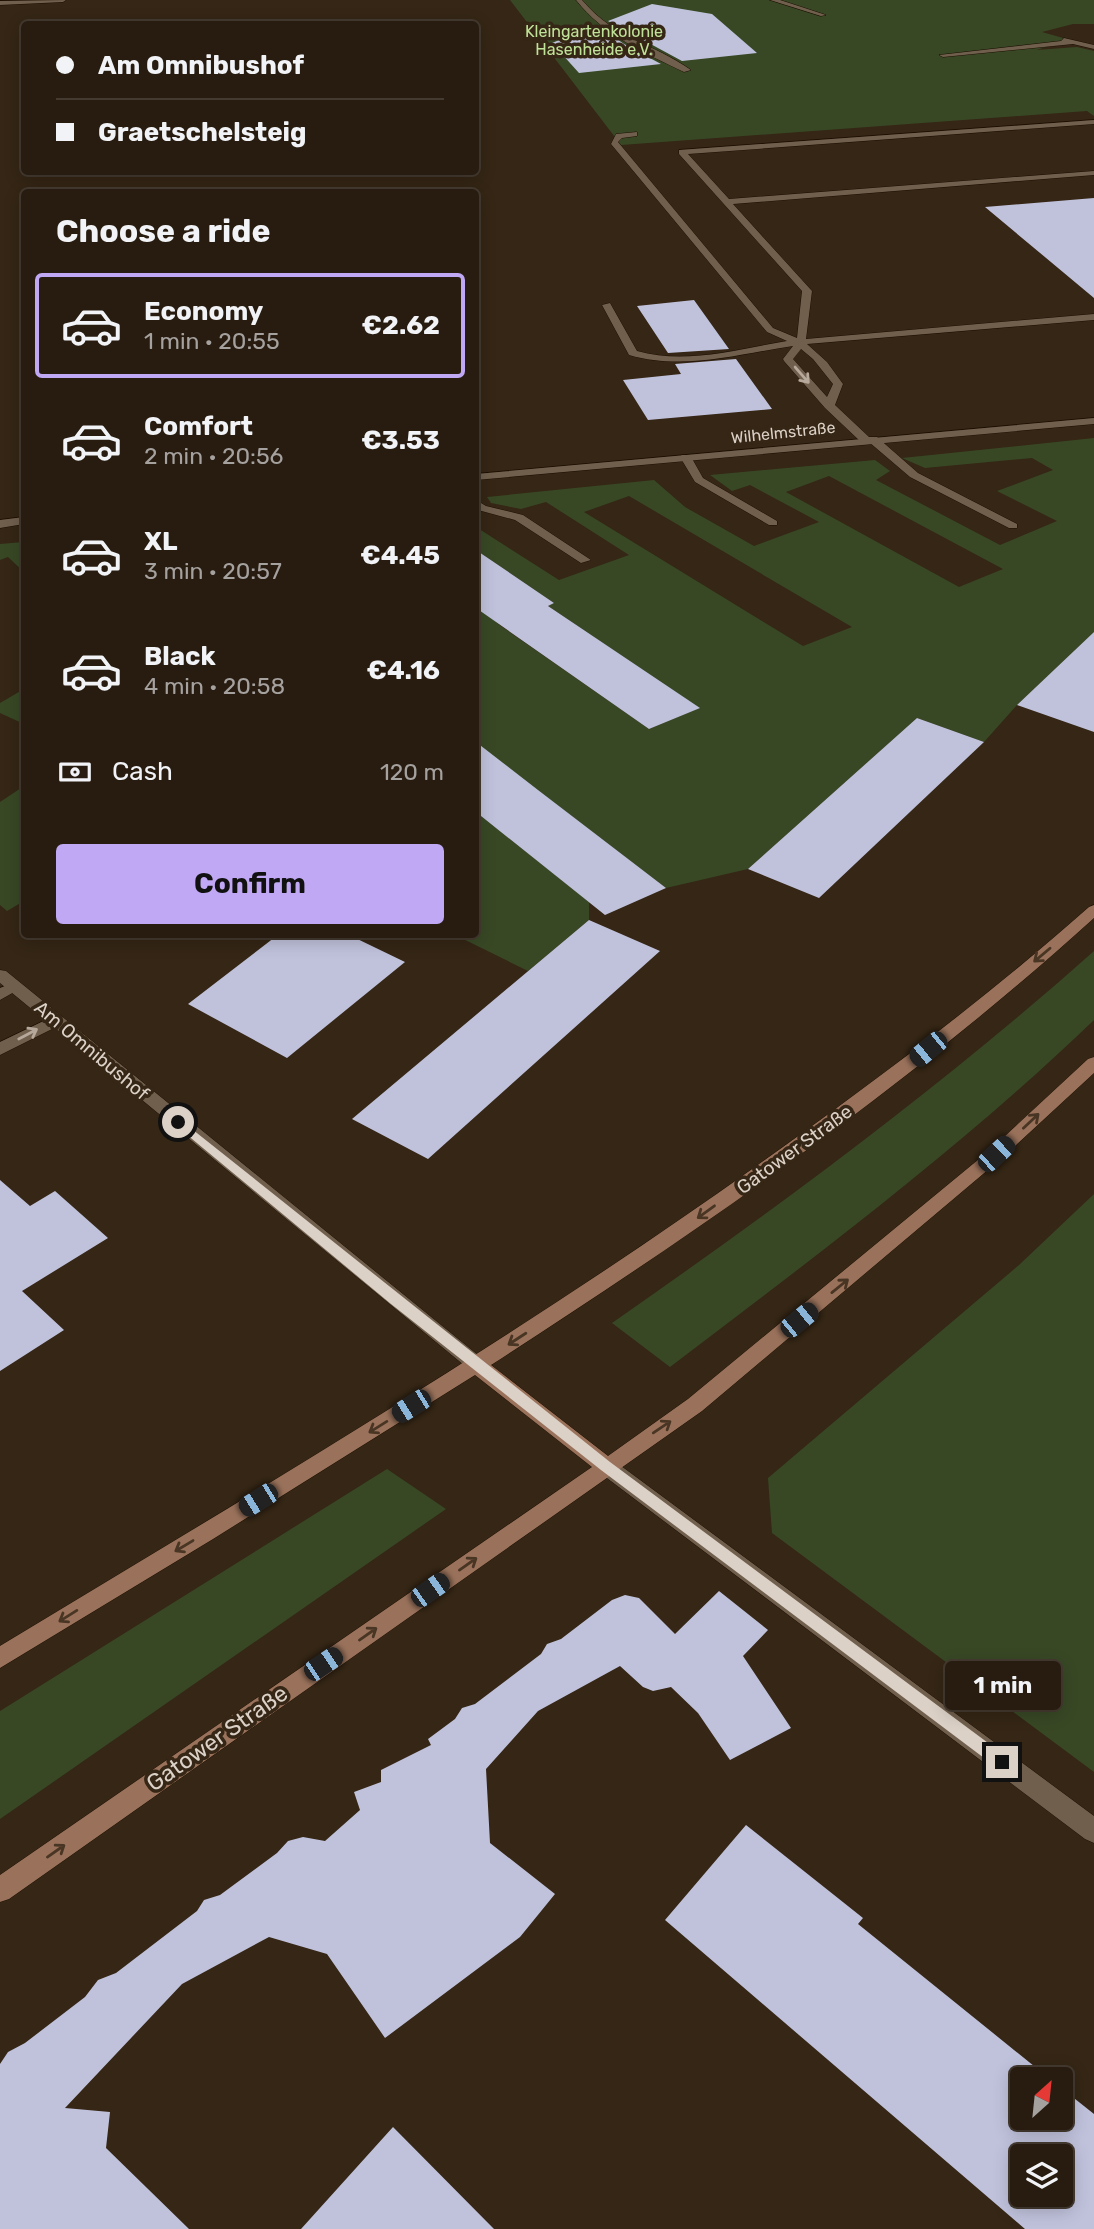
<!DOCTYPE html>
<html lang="en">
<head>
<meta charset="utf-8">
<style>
	body { margin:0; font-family:Rubik,sans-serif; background:#34291e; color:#f1f3f6; height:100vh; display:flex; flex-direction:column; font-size:26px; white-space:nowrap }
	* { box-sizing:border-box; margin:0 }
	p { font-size:23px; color:#a5a19f }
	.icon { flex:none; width:38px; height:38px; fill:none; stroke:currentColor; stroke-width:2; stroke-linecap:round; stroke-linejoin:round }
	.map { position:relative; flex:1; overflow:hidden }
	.drawer { position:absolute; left:21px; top:189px; width:458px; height:749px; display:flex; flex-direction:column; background:#281c10; border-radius:7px; box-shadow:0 4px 18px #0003,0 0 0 2px #443a30 }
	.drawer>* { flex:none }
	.hud { position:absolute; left:21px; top:21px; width:458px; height:154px; border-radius:7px; box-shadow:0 4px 18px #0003,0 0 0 2px #443a30; display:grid; align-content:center; height:154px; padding:0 35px; background:#281c10 }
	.needle { width:46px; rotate:27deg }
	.buttons { position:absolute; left:1010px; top:2067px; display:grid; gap:14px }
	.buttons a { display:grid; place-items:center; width:63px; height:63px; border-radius:7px; background:#281c10; box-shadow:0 4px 18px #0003,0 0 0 2px #443a30; font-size:35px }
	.end { position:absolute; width:32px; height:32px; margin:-16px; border:9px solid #dbd1c7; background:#111; box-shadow:0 0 0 4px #111 }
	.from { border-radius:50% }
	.bubble { position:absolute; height:49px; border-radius:7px; background:#281c10; box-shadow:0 4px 18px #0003,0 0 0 2px #443a30; font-size:23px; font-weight:700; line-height:49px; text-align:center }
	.car { position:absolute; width:21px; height:42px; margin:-21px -10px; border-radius:9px; box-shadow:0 0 5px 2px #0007; background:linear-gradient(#222 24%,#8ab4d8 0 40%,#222 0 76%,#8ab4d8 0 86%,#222 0) }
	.hud b { display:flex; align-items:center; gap:24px; height:66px; font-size:26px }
	.hud b+b { border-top:2px solid #443a30 }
	.hud i { width:18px; height:18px; background:#f1f3f6 }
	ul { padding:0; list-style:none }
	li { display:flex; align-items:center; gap:21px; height:105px; margin:0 14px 10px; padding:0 21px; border:4px solid transparent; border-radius:7px }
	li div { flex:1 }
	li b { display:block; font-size:26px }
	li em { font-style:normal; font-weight:700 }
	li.active { border-color:#c0a8f4 }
	li>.icon { width:63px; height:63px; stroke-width:1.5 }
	h2 { padding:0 35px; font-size:32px; line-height:84px }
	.pay { display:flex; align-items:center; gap:18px; height:77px; padding:0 35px; font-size:26px }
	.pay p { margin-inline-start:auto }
	.primary-button { display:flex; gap:14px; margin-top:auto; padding:14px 35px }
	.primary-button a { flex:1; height:80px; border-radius:7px; background:#c0a8f4; color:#111; font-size:28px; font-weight:700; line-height:80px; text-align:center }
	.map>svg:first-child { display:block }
	.green { fill:#384825; fill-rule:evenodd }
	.building { fill:#c0c2dc; fill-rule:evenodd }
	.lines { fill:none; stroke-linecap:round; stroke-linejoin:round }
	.lane-casing { stroke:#1c0e02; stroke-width:1 }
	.street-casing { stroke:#1c0e02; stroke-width:1 }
	.secondary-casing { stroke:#1c0e02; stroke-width:1 }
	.lane { fill:#705f4d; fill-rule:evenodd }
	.street { fill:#705f4d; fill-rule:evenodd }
	.secondary { fill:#9a725b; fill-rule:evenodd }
	.oneway { stroke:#b6a99c }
	.oneway2 { stroke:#493523 }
	.route { fill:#dbd1c7 }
	.labels { text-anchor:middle; stroke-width:7; stroke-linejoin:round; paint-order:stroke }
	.far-park-label { font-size:16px; fill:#c0e298; stroke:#352615 }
	.far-street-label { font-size:16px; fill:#dbd1c7; stroke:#352615 }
	.street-label { font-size:19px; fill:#dbd1c7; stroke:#352615 }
	.near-street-label { font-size:23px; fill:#dbd1c7; stroke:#352615 }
</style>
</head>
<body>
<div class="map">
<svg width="1094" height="2229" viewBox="0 0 1094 2229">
	<rect width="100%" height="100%" fill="#352615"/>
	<path class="green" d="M510,0H1094V24H1073L1042,32L1070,40L1036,50L1077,47L1094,51V116L1087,111L621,145Z
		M1094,438V632L1017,705L984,742L917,718L748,869L666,888L480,746L476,747V600L498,624L649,729L699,708L548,606L554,603L476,550V527L559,580L629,555L546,502L521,509L491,503L487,497L654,480L685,507L754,546L819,522L750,485L732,491L710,475L875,460L890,471L876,480L1000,545L1057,521L997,491L1053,470L1032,458L925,468L902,458ZM829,476L1003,569L959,587L786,492ZM629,496L852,627L803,646L584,512Z
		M24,542V572L8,557L0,560V544Z
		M24,689V724L0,713V703Z
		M24,786V901L7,911L0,905V802Z
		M476,812L589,902V920L528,971L455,935L476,934Z
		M1094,951V1020C962,1147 816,1256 670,1367L612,1323C781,1205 940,1088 1094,951Z
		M1094,1194V1772L772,1533L768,1478L1019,1265Z
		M387,1469L446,1509L0,1819V1711Z"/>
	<path class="building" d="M652,4L712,14L757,53L682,61L608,21Z
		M597,25L624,44L661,64L579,73L552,43Z
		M1094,198V298L985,207Z
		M694,300L729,349L668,353L637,306Z
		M736,359L772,409L648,420L623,380L681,374L675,364Z
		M476,550L554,603L548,606L700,708L649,729L476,608Z
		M1094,632V732L1017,705Z
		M917,718L984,742L819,898L748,869Z
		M476,742L538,790L666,888L605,915L476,812Z
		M589,920L660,951L428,1159L352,1119Z
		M279,934H347L405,962L287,1058L188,1004Z
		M0,1180L30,1206L55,1191L108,1238L22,1291L64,1330L0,1371Z
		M719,1591L768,1630L743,1656L791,1728L730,1760L698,1713L671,1687L653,1691L643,1687L620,1666L538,1711L486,1769L490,1843L555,1894L520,1937L385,2038L327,1954L269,1937L182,1984L65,2108L110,2112L106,2148L189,2229H0V2064L8,2052L25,2043L85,1997L98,1980L116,1973L197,1911L204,1900L220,1895L277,1853L288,1841L303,1837L325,1841L360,1810L354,1792L381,1782V1770L431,1745L428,1739L455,1719L462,1708L475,1704L541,1654L547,1644L561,1639L612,1600L625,1595L639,1598L675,1634Z
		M746,1825L863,1918L858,1924L1050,2079H1022V2118H1060V2087L1094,2114V2229H1025L665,1920ZM1022,2156H1060V2194H1022Z
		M393,2127L494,2229H301Z"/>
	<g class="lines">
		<g class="lane-casing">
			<path id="lane" d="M66,0L63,2L0,5V1Z
				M576,0H582C616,40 653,43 691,70L684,72C645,53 603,35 576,0Z
				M770,0H780L826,15L821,16Z
				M1064,38L1094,45V49L1073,44L943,57L939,55L1061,41Z
				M1094,120V124L688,154L729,199L1094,171V175L733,204L812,291L806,339L1094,314V320L807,344L827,362L843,384L835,405L869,437H877L918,473L1017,524V528H1009L910,477L869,442H861L825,408L784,361L783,359L793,346C738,354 684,371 629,355L602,305L610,303L637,351C686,365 738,349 787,341L767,332L611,144L616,134L637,132V136L622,138L618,142L773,328L797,338L802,291L679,154V150ZM801,349L813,359L833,384L827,397L793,359Z
				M682,455H690L703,478L777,521V525H769L695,482L680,457Z
				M476,500L486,506L523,515L591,560L581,563L515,520L478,510Z
				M15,982L23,987L0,1000V988Z
				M56,1015L64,1020L62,1024L0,1055V1042Z"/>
		</g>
		<g class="street-casing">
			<path id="street" d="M1094,418V424L476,480V474Z
				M24,517V524L0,528V520Z
				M0,970L6,971L484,1360L487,1365L484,1370L477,1373L470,1370L0,983Z
				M606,1457L613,1460L1094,1816V1843L1085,1839L599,1472L596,1466L599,1460Z"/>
		</g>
		<g class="secondary-casing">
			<path id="secondary" d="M1094,905V918C909,1086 700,1230 491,1365L608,1456L688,1399L990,1150L1088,1059L1094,1057V1073L1002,1158L702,1411L9,1899L0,1902V1875L592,1467L475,1375L213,1539L0,1668V1646C255,1492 512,1340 755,1167C870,1085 983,1001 1089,907Z"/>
		</g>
		<use href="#lane" class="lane"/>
		<use href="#street" class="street"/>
		<use href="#secondary" class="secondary"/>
	</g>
	<defs><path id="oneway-shaft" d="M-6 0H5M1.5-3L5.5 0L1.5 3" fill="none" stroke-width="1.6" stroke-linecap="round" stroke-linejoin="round" transform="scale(1.75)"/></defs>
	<g class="oneway">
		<use href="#oneway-shaft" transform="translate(802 375) rotate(49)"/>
		<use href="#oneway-shaft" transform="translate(28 1034) rotate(-28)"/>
	</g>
	<g class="oneway2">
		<use href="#oneway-shaft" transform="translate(1042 955) rotate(140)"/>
		<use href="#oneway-shaft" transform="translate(1031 1121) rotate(-43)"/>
		<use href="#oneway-shaft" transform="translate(706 1212) rotate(144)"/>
		<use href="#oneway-shaft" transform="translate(840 1286) rotate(-39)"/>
		<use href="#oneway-shaft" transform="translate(517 1339) rotate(147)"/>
		<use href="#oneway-shaft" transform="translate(378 1427) rotate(148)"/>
		<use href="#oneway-shaft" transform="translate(662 1427) rotate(-34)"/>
		<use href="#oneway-shaft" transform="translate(184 1546) rotate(149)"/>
		<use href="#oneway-shaft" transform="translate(468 1564) rotate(-35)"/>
		<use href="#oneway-shaft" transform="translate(68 1616) rotate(148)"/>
		<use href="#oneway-shaft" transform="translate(368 1634) rotate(-35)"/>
		<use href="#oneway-shaft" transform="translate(56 1851) rotate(-35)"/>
	</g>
	<path class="route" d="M178,1118L610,1462L1007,1757L1009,1762L1007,1767L1002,1769L996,1767L601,1470L391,1304L174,1124V1119Z"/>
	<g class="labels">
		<g class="far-park-label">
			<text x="594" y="37">Kleingartenkolonie<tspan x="594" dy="18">Hasenheide e.V.</tspan></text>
		</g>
		<g class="far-street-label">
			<text transform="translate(783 432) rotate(-6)" y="6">Wilhelmstraße</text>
		</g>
		<g class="street-label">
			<text transform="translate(92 1050) rotate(40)" y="7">Am Omnibushof</text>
			<text transform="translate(794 1149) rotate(-36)" y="7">Gatower Straße</text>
		</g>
		<g class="near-street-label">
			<text transform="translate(217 1738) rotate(-35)" y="8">Gatower Straße</text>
		</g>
	</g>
</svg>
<div class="buttons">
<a><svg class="needle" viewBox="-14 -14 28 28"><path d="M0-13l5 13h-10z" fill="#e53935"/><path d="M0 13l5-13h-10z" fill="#a5a19f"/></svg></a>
<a><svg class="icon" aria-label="layers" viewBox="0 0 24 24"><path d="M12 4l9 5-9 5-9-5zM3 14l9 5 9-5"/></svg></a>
</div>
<i class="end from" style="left:178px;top:1122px"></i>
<i class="end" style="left:1002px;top:1762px"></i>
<div class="bubble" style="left:945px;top:1661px;width:116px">1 min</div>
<i class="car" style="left:928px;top:1049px;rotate:231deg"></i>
<i class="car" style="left:996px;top:1154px;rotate:47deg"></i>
<i class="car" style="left:799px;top:1320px;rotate:51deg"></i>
<i class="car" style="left:411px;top:1406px;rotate:238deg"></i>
<i class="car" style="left:258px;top:1500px;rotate:238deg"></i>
<i class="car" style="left:430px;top:1590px;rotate:55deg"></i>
<i class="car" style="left:323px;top:1664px;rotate:56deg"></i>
<div class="hud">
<b><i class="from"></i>Am Omnibushof</b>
<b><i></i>Graetschelsteig</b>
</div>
<section class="drawer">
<h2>Choose a ride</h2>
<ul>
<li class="active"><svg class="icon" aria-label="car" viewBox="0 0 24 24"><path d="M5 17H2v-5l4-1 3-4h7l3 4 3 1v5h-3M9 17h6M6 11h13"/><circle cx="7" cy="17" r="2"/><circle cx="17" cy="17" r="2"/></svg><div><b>Economy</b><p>1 min · 20:55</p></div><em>€2.62</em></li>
<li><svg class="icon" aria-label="car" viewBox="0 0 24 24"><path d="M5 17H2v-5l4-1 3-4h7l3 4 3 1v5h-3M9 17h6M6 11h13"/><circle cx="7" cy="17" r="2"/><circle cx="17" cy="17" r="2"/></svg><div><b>Comfort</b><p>2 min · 20:56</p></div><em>€3.53</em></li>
<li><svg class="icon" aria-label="car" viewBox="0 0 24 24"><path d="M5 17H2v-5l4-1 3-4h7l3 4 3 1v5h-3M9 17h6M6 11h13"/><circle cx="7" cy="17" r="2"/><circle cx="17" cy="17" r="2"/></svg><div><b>XL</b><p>3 min · 20:57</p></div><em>€4.45</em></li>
<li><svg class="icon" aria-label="car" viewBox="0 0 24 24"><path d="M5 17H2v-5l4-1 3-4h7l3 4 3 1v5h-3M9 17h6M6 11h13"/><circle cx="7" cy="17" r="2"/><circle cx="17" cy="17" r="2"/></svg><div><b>Black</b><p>4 min · 20:58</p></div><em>€4.16</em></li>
</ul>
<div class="pay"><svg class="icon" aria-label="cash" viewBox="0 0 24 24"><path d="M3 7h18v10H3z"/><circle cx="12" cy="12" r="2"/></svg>Cash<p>120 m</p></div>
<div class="primary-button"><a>Confirm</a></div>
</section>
</div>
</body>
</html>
